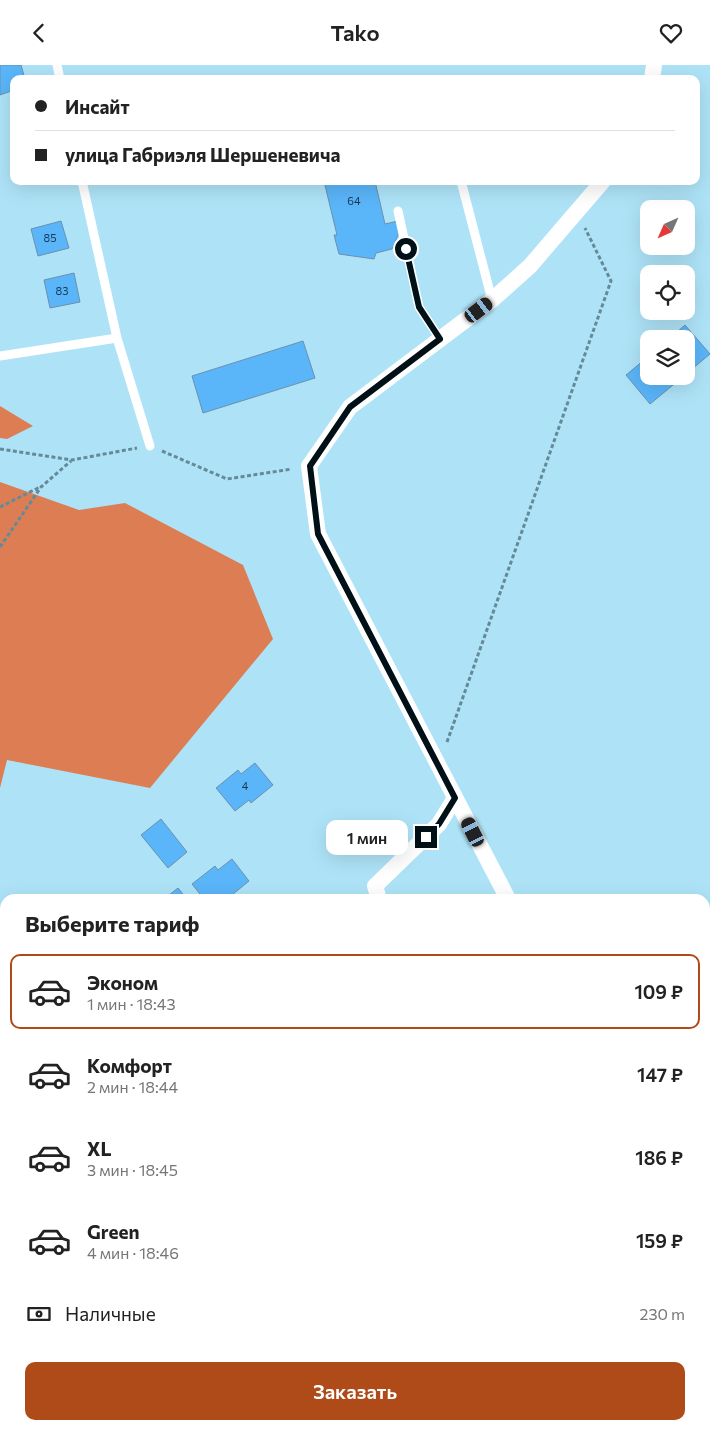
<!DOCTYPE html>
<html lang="ru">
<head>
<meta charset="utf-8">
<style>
	body { margin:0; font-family:Commissioner,sans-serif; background:#f2f2f2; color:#222; height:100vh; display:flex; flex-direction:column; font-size:19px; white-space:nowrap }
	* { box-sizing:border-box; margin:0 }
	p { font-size:16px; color:#767676 }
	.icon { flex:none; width:28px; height:28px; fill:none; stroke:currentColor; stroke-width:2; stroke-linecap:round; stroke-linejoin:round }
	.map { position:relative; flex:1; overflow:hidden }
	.panel { position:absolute; left:0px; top:829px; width:710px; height:536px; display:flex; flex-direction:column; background:#fff; border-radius:15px 15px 0 0; box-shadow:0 5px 20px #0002 }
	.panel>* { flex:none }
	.banner { position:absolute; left:10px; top:10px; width:690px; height:110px; border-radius:10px; box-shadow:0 5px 20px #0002; display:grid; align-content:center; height:110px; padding:0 25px; background:#fff }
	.needle { width:32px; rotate:225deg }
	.buttons { position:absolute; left:640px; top:135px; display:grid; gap:10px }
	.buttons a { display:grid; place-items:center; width:55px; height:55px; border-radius:10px; background:#fff; box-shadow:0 5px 20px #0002; font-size:25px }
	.end { position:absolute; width:22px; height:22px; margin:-11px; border:6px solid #001017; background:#fff; box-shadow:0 0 0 2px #fff }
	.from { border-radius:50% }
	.bubble { position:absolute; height:35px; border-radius:10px; background:#fff; box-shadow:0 5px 20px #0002; font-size:16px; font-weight:600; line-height:35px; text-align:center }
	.car { position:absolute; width:15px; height:30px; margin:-15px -8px; border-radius:6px; box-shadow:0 0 4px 1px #0007; background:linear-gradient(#222 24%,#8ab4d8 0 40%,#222 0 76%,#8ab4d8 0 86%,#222 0) }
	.banner b { display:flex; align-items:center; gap:18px; height:48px; font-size:19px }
	.banner b+b { border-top:1px solid #e0e0e0 }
	.banner i { width:12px; height:12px; background:#222 }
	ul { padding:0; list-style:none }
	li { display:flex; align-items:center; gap:15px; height:75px; margin:0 10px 8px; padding:0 15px; border:2px solid transparent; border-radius:10px }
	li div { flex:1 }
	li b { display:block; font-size:19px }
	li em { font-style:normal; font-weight:600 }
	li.active { border-color:#af4b18 }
	li>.icon { width:45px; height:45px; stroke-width:1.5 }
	h2 { padding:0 25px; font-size:22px; line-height:60px }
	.pay { display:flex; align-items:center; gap:12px; height:55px; padding:0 25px; font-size:19px }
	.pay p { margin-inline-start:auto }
	.cta { display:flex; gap:10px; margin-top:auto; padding:10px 25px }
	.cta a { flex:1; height:58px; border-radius:10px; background:#af4b18; color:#fff; font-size:20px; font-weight:600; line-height:58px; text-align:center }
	header { display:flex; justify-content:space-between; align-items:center; height:65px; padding:0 25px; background:#fff; font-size:22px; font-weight:600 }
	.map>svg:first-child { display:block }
	.forest { fill:#dd7d54 }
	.building { fill:#5ab5f9; stroke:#6c90ae }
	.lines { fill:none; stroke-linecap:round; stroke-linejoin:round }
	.path { stroke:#648a98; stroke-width:3; stroke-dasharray:4 2.5; stroke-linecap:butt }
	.service { stroke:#fff; stroke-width:9 }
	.minor { stroke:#fff; stroke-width:16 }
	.route { stroke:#001017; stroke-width:6 }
	.labels { text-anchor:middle; stroke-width:4.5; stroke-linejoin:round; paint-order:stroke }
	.number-label { font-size:11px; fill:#163950 }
</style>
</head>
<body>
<header><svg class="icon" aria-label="back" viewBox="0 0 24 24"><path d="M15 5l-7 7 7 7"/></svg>Tako<svg class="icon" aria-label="heart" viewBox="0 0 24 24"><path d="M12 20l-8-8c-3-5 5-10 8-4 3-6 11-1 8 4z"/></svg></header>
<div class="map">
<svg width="710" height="1364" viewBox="0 0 710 1364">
	<rect width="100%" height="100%" fill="#aee3f7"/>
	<path class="forest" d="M0,341L33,361L7,374L0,373Z
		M0,417L79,445L125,438L243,500L273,574L150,723L7,695L0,723Z"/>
	<path class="building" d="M0,0H21L25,14H14V25L0,30Z
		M324,116H375L385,159L398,156L399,168L392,184L376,188L374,194L339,189L334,170H337Z
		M61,156L69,183L38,191L31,164Z
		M74,208L80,237L50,243L44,215Z
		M685,260L710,289L686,309V274H669Z
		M303,276L315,313L203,348L192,311Z
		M649,291V311H684L650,339L626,310Z
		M255,698L273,720L251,738L249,735L235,746L216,723L238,705L241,709Z
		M161,754L187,787L168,803L141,770Z
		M232,794L249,816L227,834L225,831L221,834H204L192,819L215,801L218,805Z
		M178,823L187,834H164Z
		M0,1210H5V1245H0Z"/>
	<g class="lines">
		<path class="path" d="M0,384L72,395L137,383
			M162,386L227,414L292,404
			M0,442L40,422
			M0,482L41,422L71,396
			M447,677L611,216L585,163"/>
		<path class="service" d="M57,0L60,14
			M82,116L117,273L150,381
			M461,116L492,235
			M398,146L419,242L440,274
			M0,291L117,273
			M705,968L710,967"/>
		<path class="minor" d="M652,14L654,0
			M379,834L375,821L439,759L455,733
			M508,834L318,469L309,401L350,342L492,235L530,201L603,116
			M0,1048L5,1045
			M0,1169L5,1170
			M705,1216L710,1225
			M619,1360L620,1364"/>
	</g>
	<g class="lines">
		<path class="route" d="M406,184L419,242L440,274L350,342L310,401L318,469L455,733L439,759L426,772"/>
	</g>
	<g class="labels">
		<g class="number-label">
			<text x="354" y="140">64</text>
			<text x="50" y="177">85</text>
			<text x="62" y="230">83</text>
			<text x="245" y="725">4</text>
		</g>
	</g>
</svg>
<div class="buttons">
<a><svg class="needle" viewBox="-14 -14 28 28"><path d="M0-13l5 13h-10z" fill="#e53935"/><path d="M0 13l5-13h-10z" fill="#767676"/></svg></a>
<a><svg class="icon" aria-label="locate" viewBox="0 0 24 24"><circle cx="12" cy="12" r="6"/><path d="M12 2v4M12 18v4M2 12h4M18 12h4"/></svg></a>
<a><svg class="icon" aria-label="layers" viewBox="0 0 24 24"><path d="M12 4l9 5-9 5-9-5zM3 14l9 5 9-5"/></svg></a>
</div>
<i class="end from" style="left:406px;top:184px"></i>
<i class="end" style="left:426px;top:772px"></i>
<div class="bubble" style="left:326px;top:755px;width:82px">1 мин</div>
<i class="car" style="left:479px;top:245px;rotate:53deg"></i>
<i class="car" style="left:473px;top:767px;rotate:333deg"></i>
<div class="banner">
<b><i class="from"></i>Инсайт</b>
<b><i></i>улица Габриэля Шершеневича</b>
</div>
<section class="panel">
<h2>Выберите тариф</h2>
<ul>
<li class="active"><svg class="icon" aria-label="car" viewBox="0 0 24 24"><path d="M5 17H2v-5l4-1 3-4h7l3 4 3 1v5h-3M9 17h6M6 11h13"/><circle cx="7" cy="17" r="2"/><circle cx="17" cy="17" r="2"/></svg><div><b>Эконом</b><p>1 мин · 18:43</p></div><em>109 ₽</em></li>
<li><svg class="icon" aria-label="car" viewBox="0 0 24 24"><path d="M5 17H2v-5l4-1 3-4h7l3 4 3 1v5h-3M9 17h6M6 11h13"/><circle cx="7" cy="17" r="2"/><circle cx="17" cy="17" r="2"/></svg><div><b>Комфорт</b><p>2 мин · 18:44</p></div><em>147 ₽</em></li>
<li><svg class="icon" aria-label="car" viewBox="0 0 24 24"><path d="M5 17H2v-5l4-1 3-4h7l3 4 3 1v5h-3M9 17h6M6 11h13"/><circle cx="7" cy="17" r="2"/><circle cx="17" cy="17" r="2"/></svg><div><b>XL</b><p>3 мин · 18:45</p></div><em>186 ₽</em></li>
<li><svg class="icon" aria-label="car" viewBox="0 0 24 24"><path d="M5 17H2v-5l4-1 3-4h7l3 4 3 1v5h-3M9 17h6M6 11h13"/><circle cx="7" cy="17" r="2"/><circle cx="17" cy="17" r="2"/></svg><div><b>Green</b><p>4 мин · 18:46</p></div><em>159 ₽</em></li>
</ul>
<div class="pay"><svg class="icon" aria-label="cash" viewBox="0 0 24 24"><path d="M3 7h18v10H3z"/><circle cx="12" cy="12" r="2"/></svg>Наличные<p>230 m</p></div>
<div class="cta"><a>Заказать</a></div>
</section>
</div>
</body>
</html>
